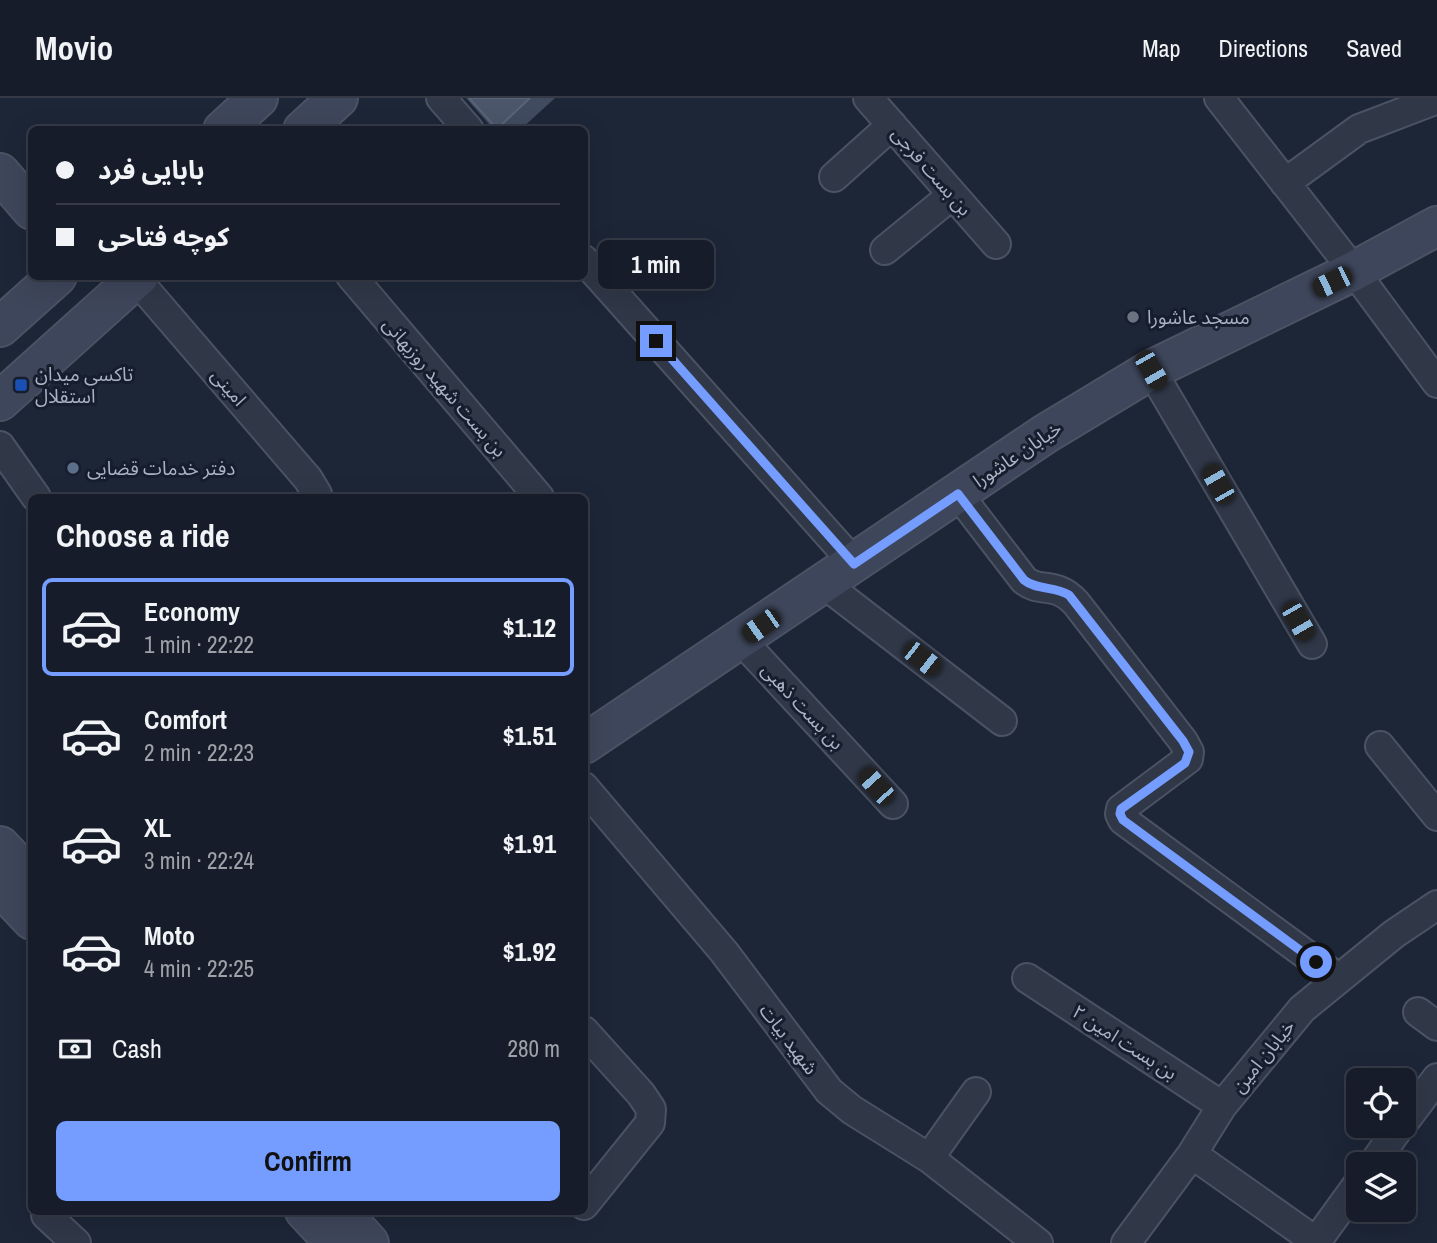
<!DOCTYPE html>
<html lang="en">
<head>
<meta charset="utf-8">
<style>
	body { margin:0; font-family:"Archivo Narrow","Noto Sans Arabic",sans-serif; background:#1f2531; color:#f1f3f6; height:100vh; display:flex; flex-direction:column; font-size:26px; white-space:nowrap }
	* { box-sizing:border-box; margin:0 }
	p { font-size:23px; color:#9ea1a8 }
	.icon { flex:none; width:38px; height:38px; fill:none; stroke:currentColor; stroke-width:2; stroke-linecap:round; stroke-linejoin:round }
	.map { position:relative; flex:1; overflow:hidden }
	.drawer { position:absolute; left:28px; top:396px; width:560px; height:721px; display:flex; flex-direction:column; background:#161c29; border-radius:10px; box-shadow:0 7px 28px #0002,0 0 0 2px #353a46 }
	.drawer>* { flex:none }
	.hud { position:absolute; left:28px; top:28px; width:560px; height:154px; border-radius:10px; box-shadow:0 7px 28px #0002,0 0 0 2px #353a46; display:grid; align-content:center; height:154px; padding:0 28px; background:#161c29 }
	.buttons { position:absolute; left:1346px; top:970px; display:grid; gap:14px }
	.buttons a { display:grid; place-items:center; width:70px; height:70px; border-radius:10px; background:#161c29; box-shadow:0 7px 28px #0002,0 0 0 2px #353a46; font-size:35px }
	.end { position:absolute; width:32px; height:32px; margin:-16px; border:9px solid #759cff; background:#111; box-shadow:0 0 0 4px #111 }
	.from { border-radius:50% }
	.bubble { position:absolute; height:49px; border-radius:10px; background:#161c29; box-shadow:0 7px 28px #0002,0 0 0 2px #353a46; font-size:23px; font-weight:700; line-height:49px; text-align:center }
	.car { position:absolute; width:21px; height:42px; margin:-21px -10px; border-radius:9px; box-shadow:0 0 5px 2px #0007; background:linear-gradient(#222 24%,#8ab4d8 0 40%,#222 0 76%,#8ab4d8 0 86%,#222 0) }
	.hud b { display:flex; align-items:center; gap:24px; height:66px; font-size:26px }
	.hud b+b { border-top:2px solid #353a46 }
	.hud i { width:18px; height:18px; background:#f1f3f6 }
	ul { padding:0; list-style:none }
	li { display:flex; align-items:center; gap:21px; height:98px; margin:0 14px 10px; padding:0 14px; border:4px solid transparent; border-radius:10px }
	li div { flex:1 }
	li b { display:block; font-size:26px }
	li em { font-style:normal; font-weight:700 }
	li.selected { border-color:#759cff }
	li>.icon { width:63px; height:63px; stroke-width:1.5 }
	h2 { padding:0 28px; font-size:32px; line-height:84px }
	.pay { display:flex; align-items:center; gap:18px; height:77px; padding:0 28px; font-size:26px }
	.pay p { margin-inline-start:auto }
	.cta { display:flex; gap:14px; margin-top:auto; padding:14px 28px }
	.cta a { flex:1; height:80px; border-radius:10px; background:#759cff; color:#111; font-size:28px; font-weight:700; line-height:80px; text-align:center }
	header { display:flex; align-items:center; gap:42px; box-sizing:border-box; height:98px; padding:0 35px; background:#161c29; border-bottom:2px solid #353a46 }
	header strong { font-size:33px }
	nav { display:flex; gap:38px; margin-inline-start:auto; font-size:24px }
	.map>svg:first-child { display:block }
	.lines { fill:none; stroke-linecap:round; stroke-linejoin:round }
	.street-casing { stroke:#4b5263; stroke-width:32 }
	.secondary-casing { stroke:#4b5263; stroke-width:42 }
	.street { stroke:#303848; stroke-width:28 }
	.secondary { stroke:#3e465b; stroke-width:38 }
	.wall { fill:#404b60 }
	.building { fill:#4b566b; stroke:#5a6479; stroke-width:2 }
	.route { stroke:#759cff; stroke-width:9 }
	.worship-dot { fill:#6b7280; stroke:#161d2c; stroke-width:2.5 }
	.transit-dot { fill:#1a4fb4; stroke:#161d2c; stroke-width:2.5 }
	.service-dot { fill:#5c6f8a; stroke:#161d2c; stroke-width:2.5 }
	.labels { text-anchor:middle; stroke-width:6; stroke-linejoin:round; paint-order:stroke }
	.street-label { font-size:19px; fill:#aab2c5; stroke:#161d2c }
	.poi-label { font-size:19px; fill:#aab2c5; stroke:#161d2c; text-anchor:start }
</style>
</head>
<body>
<header>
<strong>Movio</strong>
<nav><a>Map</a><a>Directions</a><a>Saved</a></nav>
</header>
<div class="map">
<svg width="1437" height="1145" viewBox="0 0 1437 1145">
	<rect width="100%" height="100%" fill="#1d2637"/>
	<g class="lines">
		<g class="street-casing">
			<path id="street" d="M441,0L469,32
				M868,0L996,146
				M1219,0L1354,173L1437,285
				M834,79L892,27
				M1285,85L1359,31L1435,2
				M885,152L952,97
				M584,162L854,465
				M351,178L539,399
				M136,181L308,381L317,396L316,399
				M1151,272L1312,546
				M0,348L36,399
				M958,396L1024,482C1040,496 1055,482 1076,505L1183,643L1189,654L1188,661L1121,711L1120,716L1123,722L1338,880
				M823,485L1002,623
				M741,542L893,706
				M1380,648L1437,718
				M584,689L724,854L829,993L852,1012L929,1060L1038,1145
				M1027,880L1222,1008
				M1418,914L1437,928
				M584,933L641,996L651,1011L650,1025L584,1107
				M1404,1024L1437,980
				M1192,1056L1318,1145
				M929,1060L976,994
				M1373,1066L1401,1027
				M46,1117L76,1145
				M1316,1144L1358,1086
				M1126,1145L1192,1056L1222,1008L1302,911L1394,836L1437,807"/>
		</g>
		<g class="secondary-casing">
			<path id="secondary" d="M223,32L258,0
				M303,32L338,0
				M0,75L32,112
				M0,229L57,178
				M0,303L139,178
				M584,646L1045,336L1151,272L1354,173L1437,128
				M0,748L32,782
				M0,788L32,822
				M305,1113L335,1145
				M340,1113L369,1145"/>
		</g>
		<use href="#street" class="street"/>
		<use href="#secondary" class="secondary"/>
	</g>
	<path class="wall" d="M466,0H555L520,32H494Z"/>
	<path class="building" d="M469,0H530L497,31Z"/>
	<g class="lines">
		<path class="route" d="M656,243L854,466L958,396L1024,482C1036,492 1054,488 1069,497L1183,643L1189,654L1185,665L1121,711L1120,716L1123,722L1316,864"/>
	</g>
	<circle class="worship-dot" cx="1133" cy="219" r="7"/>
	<rect class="transit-dot" x="14" y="280" width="14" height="14" rx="3.5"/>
	<circle class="service-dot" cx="73" cy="370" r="7"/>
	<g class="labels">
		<g class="street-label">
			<text transform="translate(932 73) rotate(49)" y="7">بن بست فرجی</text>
			<text transform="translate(229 289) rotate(49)" y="7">امینی</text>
			<text transform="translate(445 289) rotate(49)" y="7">بن بست شهید روزبهانی</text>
			<text transform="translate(1017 356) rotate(-34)" y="7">خیابان عاشورا</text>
			<text transform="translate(803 608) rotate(47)" y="7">بن بست ذهبی</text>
			<text transform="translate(789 941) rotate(53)" y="7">شهید بیات</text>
			<text transform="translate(1125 944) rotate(33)" y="7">بن بست امین ۲</text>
			<text transform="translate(1263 958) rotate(-51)" y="7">خیابان امین</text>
		</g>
		<g class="poi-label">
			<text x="1147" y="226">مسجد عاشورا</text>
			<text x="35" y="283">تاکسی میدان<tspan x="35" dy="22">استقلال</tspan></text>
			<text x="87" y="377">دفتر خدمات قضایی</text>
		</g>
	</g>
</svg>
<div class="buttons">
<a><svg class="icon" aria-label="locate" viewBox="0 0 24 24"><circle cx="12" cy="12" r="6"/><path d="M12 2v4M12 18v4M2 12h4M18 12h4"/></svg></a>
<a><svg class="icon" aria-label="layers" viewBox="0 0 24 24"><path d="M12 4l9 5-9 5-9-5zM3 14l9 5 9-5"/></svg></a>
</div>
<i class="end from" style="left:1316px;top:864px"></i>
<i class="end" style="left:656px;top:243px"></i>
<div class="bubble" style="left:598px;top:142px;width:116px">1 min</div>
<i class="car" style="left:1332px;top:184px;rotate:244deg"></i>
<i class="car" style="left:1151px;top:272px;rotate:150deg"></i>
<i class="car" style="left:1218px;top:386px;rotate:330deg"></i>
<i class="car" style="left:1298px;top:523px;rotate:150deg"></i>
<i class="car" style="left:761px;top:528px;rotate:235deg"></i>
<i class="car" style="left:922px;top:561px;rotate:128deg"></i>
<i class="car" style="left:876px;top:688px;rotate:318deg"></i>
<div class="hud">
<b><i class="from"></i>بابایی فرد</b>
<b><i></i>کوچه فتاحی</b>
</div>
<section class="drawer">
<h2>Choose a ride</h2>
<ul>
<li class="selected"><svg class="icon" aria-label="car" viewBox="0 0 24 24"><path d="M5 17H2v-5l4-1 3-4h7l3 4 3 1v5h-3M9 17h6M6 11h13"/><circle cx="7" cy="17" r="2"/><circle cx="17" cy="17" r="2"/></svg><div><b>Economy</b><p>1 min · 22:22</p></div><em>$1.12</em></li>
<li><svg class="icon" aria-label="car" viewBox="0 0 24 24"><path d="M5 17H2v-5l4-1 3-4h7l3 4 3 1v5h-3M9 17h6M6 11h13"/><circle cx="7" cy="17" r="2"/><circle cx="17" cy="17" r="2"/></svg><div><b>Comfort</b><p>2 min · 22:23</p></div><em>$1.51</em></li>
<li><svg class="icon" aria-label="car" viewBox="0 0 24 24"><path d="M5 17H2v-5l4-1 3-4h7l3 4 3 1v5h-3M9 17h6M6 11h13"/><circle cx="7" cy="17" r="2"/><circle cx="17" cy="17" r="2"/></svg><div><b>XL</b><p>3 min · 22:24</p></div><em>$1.91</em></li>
<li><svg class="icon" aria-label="car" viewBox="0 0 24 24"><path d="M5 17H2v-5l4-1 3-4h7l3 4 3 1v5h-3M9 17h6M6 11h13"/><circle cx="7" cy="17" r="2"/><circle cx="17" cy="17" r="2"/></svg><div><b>Moto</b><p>4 min · 22:25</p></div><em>$1.92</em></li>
</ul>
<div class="pay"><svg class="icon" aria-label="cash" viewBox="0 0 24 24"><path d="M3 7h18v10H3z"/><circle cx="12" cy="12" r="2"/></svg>Cash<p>280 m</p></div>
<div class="cta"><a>Confirm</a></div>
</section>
</div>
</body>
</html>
